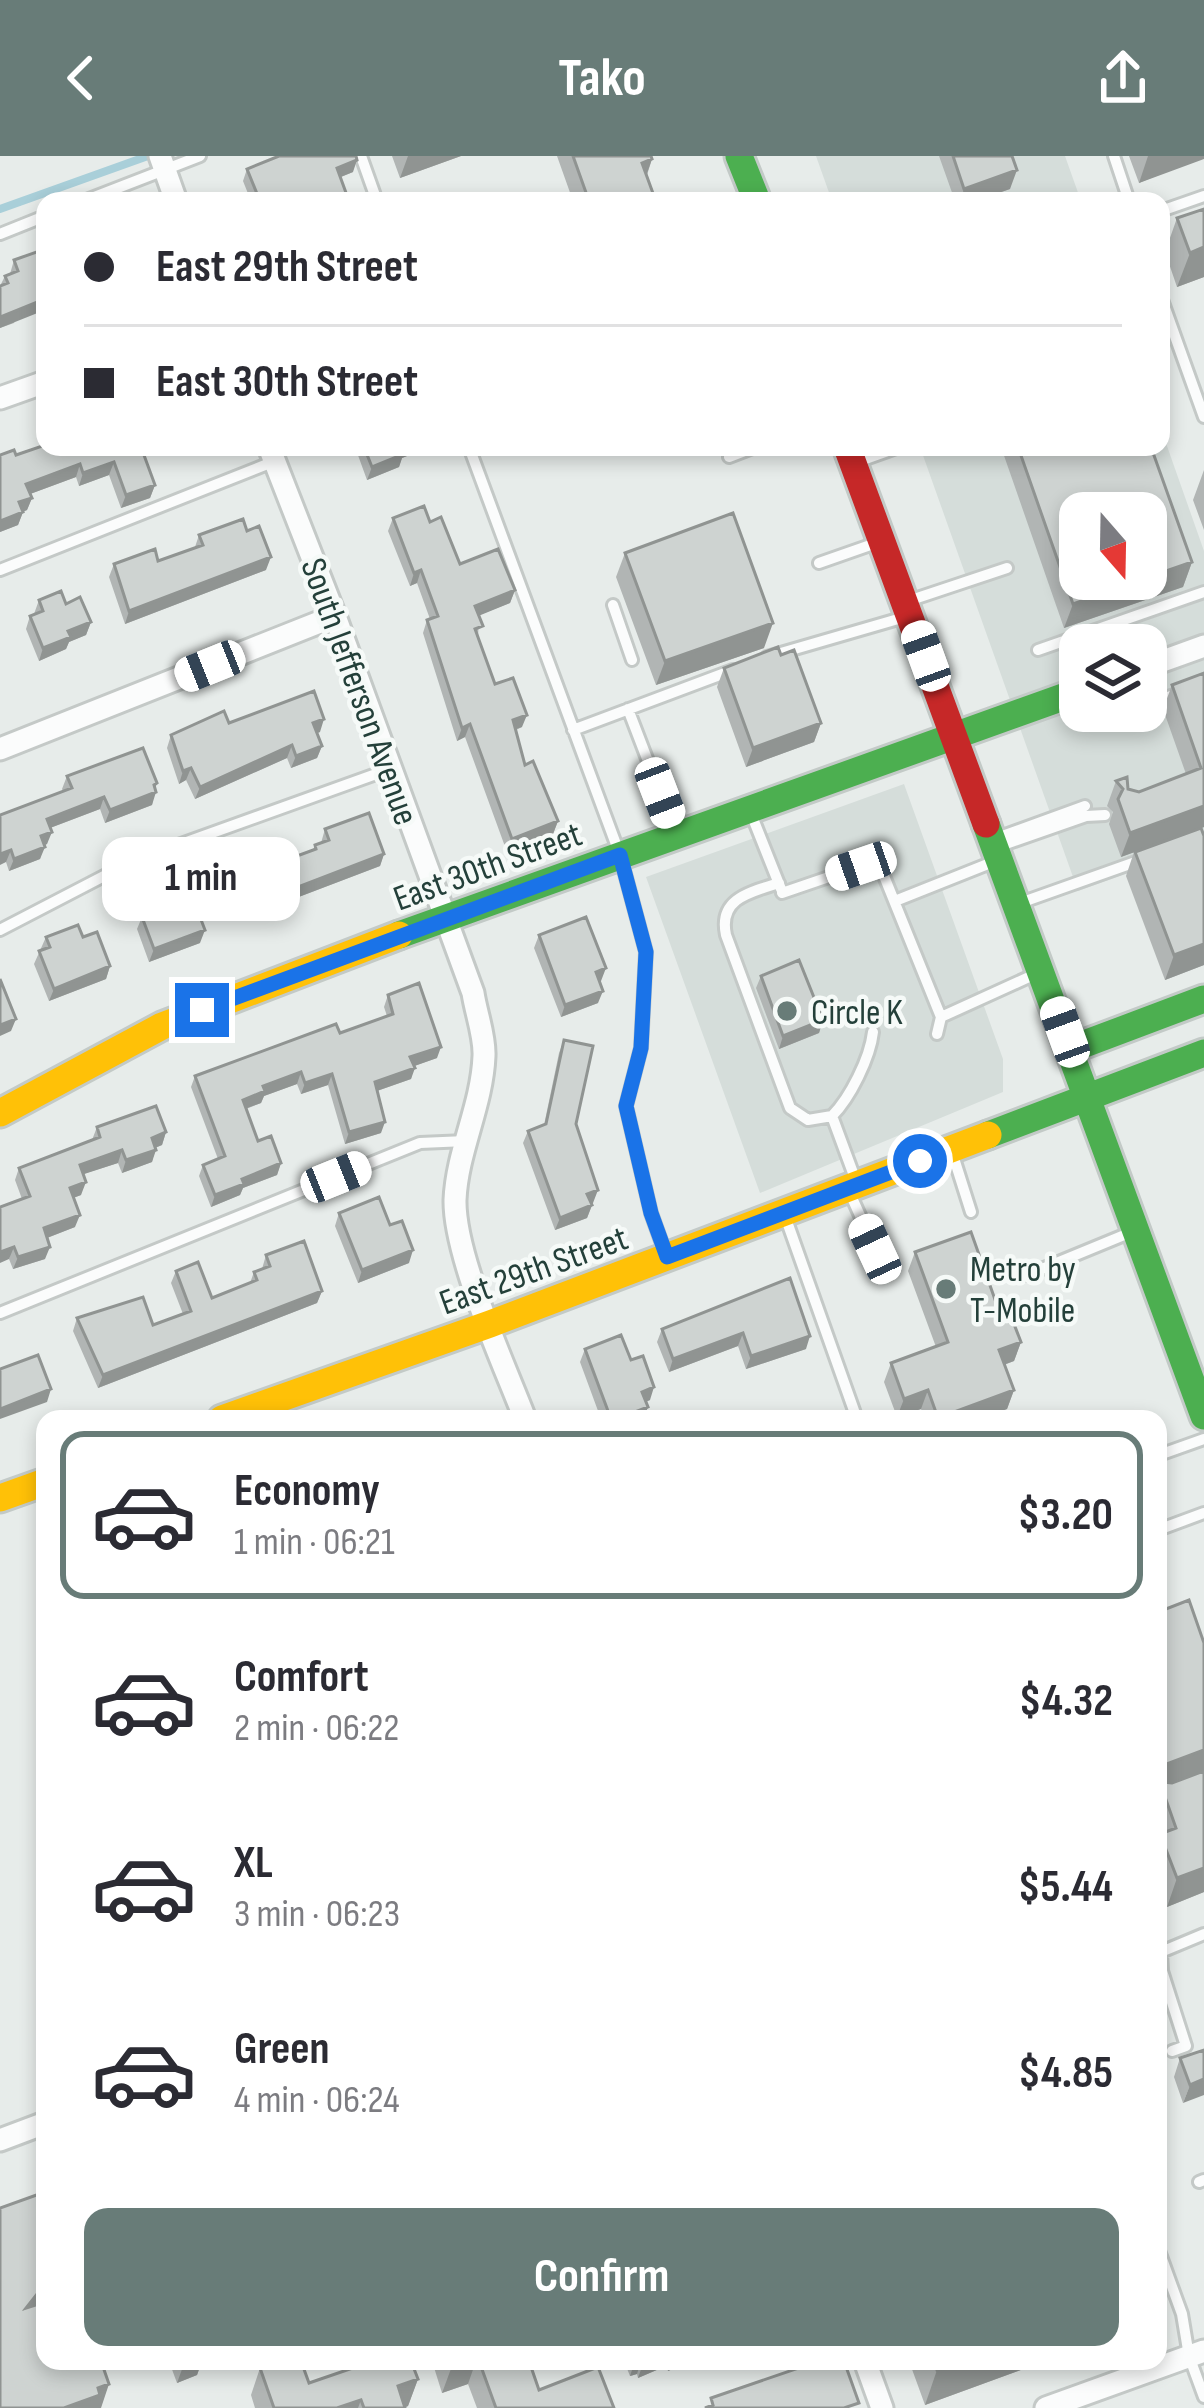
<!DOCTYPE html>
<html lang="en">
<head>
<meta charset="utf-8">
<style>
	body { margin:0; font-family:"Sofia Sans Condensed",sans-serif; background:#f2f2f3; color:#2b2b33; height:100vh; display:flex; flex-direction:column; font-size:45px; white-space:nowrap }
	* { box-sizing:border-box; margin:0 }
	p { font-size:39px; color:#7c7c81 }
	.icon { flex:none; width:66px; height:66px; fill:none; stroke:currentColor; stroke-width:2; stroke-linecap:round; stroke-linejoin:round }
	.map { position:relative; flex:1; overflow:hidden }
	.side { position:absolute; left:36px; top:1254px; width:1131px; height:960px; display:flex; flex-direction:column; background:#fff; border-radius:24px; box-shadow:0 6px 18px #0003 }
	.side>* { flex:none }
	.hud { position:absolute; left:36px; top:36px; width:1134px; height:264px; border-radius:24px; box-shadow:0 6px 18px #0003; display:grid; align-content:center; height:264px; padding:0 48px; background:#fff }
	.needle { width:78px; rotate:160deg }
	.fabs { position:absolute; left:1059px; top:336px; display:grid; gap:24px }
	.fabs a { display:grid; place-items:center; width:108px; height:108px; border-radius:24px; background:#fff; box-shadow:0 6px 18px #0003; font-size:60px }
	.end { position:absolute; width:54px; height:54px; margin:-27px; border:15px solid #1a73e8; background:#fff; box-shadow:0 0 0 6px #fff }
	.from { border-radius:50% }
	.bubble { position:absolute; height:84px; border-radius:24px; background:#fff; box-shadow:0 6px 18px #0003; font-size:39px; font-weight:700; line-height:84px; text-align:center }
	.car { position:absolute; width:36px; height:72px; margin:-36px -18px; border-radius:15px; box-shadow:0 0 9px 3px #0007; background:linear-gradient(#fff 24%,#345 0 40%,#fff 0 76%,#345 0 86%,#fff 0) }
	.hud b { display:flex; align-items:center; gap:42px; height:114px; font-size:45px }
	.hud b+b { border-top:3px solid #e1e1e2 }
	.hud i { width:30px; height:30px; background:#2b2b33 }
	ul { padding:21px 0 0; list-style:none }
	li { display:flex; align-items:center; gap:36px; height:168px; margin:0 24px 18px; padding:0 24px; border:6px solid transparent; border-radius:24px }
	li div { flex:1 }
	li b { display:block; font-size:45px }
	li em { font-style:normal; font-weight:700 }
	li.active { border-color:#687c78 }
	li>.icon { width:108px; height:108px; stroke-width:1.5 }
	.button { display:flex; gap:24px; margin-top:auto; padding:24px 48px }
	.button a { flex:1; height:138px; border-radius:24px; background:#687c78; color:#fff; font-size:48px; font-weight:700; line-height:138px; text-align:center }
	header { display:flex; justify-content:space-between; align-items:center; height:156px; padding:0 48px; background:#687c78; color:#fff; font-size:54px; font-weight:700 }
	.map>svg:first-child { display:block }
	.built { fill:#d5ddda; fill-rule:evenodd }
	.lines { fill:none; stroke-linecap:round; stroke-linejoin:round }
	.stream { stroke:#a9cfd9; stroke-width:8 }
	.lane-casing { stroke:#c4c9c7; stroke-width:16 }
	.street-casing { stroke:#c4c9c7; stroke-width:27 }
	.fast-casing { stroke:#c3cac7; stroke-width:33 }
	.slow-casing { stroke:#c3cac7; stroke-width:33 }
	.jam-casing { stroke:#c3cac7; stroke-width:33 }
	.lane { stroke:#fbfcfc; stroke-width:10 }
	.street { stroke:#fbfcfc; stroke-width:21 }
	.fast { stroke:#4caf50; stroke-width:27 }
	.slow { stroke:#ffc107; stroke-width:27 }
	.jam { stroke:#c62828; stroke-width:27 }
	.wall { fill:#b1b5b4 }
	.shaded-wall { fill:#909492 }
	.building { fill:#ced3d1; stroke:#909492; stroke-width:3 }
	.route { stroke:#1a73e8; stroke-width:15 }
	.poi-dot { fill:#687c78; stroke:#f6faf8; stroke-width:4.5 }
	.labels { text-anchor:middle; stroke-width:9; stroke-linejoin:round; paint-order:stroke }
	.street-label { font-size:36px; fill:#24403a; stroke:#f6faf8 }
	.poi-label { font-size:36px; fill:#24403a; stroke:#f6faf8; text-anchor:start }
</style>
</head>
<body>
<header><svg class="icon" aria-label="back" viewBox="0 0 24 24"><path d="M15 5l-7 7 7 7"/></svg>Tako<svg class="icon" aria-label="share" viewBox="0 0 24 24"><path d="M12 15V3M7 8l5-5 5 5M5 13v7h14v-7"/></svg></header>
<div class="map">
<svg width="1204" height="2252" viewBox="0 0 1204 2252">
	<rect width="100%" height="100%" fill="#e7ecea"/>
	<path class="built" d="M816,0H1065L1081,45H832Z
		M1161,273L1204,395V689L1078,735L920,291H1161ZM1080,357H1146V423H1080ZM1080,489H1146V555H1080Z
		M904,628L1003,903V936L760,1037L646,721Z"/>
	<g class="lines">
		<path class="stream" d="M0,53L148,0"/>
		<g class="lane-casing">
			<path id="lane" d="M361,0L377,45
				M1114,0L1129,45
				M84,45L200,0
				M1161,55L1204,40
				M0,78L45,60
				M1161,141L1204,261
				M469,291L620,699L646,796L641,892L626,950L651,1057L665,1096
				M729,301L755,291
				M857,306L899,291
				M819,407L879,386
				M0,414L275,305
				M908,445L1007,412
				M613,449L632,504
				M1038,494L1204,436
				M767,501L905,461
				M1146,549L1204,528
				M628,553L674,673
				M1127,556L1129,555
				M573,574L733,514
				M750,655L781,733
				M994,683L1085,650
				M1000,690L1086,660L1105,659
				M779,727C751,736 718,742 726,779L790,952L808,964L832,960
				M782,737L861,710L882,715L941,861L937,878
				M895,745L998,704
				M1020,747L1144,703
				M0,774L131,706L390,613
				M941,861L1040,816
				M952,996L971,1056
				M856,1025L832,960C850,942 870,902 873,876
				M849,1035L875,1093
				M785,1060L857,1263
				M1027,1119L1134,1075
				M0,1157L420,987L466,985
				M1159,1299L1204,1283
				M1158,1374L1204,1357
				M1158,1789L1161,1796L1204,1778
				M1161,1796L1162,1815L1186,1890L1172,1895
				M1199,2026L1204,2024
				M1158,2092L1182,2158L1189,2200L1204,2241"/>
		</g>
		<g class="street-casing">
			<path id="street" d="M160,0L176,45
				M0,242L45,226
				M269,291L335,460L473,837C476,857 485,880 484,900C482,950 457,995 455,1044C454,1100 504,1208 525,1263
				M1146,511L1204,490
				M0,593L335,460
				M0,1984L45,1967
				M865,2205L882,2252
				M1046,2252L1204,2195"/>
		</g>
		<g class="fast-casing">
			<path id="fast" d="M739,0L757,45
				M986,668L1204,1260
				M399,779L1080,535
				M1071,893L1204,843
				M988,979L1204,897"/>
		</g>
		<g class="slow-casing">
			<path id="slow" d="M0,957L162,870L399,779
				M222,1263L490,1168L988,979
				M0,1342L45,1326"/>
		</g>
		<g class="jam-casing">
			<path id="jam" d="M847,291L986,668"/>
		</g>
		<use href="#lane" class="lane"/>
		<use href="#street" class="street"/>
		<use href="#fast" class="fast"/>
		<use href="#slow" class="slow"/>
		<use href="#jam" class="jam"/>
	</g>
	<path class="wall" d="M392,0H461L400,22Z
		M557,0H651L652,3L647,19L654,40L652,45H573Z
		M939,0H1012L1010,33L975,45H955Z
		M1129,0H1204L1139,27Z
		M247,13L353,16L341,21L349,45H251L243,25Z
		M1204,53V121L1177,131L1165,96L1177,62Z
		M45,93L14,167L0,172V130L5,120L10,118L14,104Z
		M45,291H161L144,297L155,329L150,342L121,352L109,319L79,330L76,321L30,338L32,342L27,354L23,356L18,369L0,376V299H16Z
		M355,291H410L407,300L402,302L399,311L367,324Z
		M1001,291H1151L1192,406L1183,431L1064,472Z
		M1204,314V374L1193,344Z
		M393,362L430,366L460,408L515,434L510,447L479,459L478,482L495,528L522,571L516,574L525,609L558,665L553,678L507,696L465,581L457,585L423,477L427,464L430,463L417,427L410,430L388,375Z
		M247,375L266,414L125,468L109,421L114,408L158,405L195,391L199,379Z
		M625,397L764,492L656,529L616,421Z
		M39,444L66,448L91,466L86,479L69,486L66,493L39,505L26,473L30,460L34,458Z
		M781,499L821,567L814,586L746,611L717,531L724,512Z
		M1204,517V671L1201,672L1204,809L1165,824L1126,720L1134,696L1121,701L1109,668L1113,656L1107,650L1116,625L1128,633L1139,636L1186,618L1163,553L1172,529Z
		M229,567L320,576L317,577L322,590L317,602L291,612L287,602L195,643L186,624L179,628L167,592L171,579Z
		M67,620L155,632L152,649L105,667L100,653L50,672L47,688L44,689L40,703L9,715L6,706L0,659L63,635L62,633Z
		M325,673L384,698L380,710L238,764L230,739L235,726L233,720L238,707L270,710L313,694L315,689L321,687Z
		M143,729L200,787L149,806L137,773L142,761L146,759L139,741Z
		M539,779L601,825L599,826L598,847L561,861L534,792Z
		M46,781H83L110,810L106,823L49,845L34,808Z
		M761,820L823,864L819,877L779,893L756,832Z
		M388,839L437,902L414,910L411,923L377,935L381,977L345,988L328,929L301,938L297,928L264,940L261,947L246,953L258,985L281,1007L277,1019L243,1032L240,1039L211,1051L199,1020L203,1009L218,1003L191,931L195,920L340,877L387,860L384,851Z
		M564,884L576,968L593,1047L587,1062L555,1074L523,987L528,975L544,969L559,897Z
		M97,971L166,976L162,989L155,992L152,1006L122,1017L118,1007L83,1018L81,1039L73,1042L75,1071L47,1082L45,1103L13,1113L9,1103L22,1043L15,1024L19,1012L92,984Z
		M339,1057L390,1069L409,1107L358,1127L335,1070Z
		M915,1096L1003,1166L1021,1186L1014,1205L1004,1209L1014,1234L1007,1253L979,1263H925L921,1253L897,1261L884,1226L891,1207L936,1191L908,1115Z
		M266,1099L322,1135L317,1147L98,1232L73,1175L77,1162L153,1169L183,1158L171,1127L176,1115L212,1142L250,1127L254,1116L262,1113Z
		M790,1122L806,1193L746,1213L738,1190L669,1216L657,1186L662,1173Z
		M585,1193L650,1244L646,1246L648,1251L643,1263H601L580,1206Z
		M1158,1456L1204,1736L1167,1751L1158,1728Z
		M1204,1894L1183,1947L1174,1921L1180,1902Z
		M159,2205H202L197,2219L177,2227L170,2208L162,2211Z
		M432,2205H529L539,2234L614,2252H477L468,2228L442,2237Z
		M624,2205H691L668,2215L666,2210L638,2222L637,2218L630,2220Z
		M909,2205H1045L925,2249Z
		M260,2212L309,2227L418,2223L408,2250L405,2252H255L251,2239Z"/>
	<path class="shaded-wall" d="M408,0H461L400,22Z
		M1148,0H1204V3L1139,27Z
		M652,3L644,26L642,7Z
		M357,4L353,16L333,24L337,12Z
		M1017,14L1010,33L975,45H960L964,33Z
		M1204,91V121L1177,131L1190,97Z
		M45,143V154L0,172V161Z
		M139,291H161L136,300Z
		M180,291H200L177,299Z
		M401,291H410L407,300L402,302L399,311L367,324L372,311Z
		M114,306L109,319L79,330L83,317Z
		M80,308L76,321L22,341L26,328Z
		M155,329L150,342L121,352L126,339Z
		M32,342L27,354L14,359L19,346Z
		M23,356L18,369L0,376V365Z
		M271,401L266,414L125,468L129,455Z
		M1192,406L1183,431L1064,472L1073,448Z
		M421,414L417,427L410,430L414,417Z
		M515,434L510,447L471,463L475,450Z
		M91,466L86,479L69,486L66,493L39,505L43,492L68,475Z
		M773,467L764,492L656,529L665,505Z
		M527,559L522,571L508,576L513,564Z
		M324,563L320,576L309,580L313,567Z
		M821,567L814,586L746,611L753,592Z
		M470,568L465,581L457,585L462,572Z
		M292,589L287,602L195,643L200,631Z
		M322,590L317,602L291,612L296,600Z
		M191,612L186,624L179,628L183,615Z
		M157,627L153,637L156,636L152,649L105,667L110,654Z
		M104,641L100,653L42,675L47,663Z
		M1204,650V671L1121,701L1130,677Z
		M558,665L553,678L507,696L512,683Z
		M52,676L47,688L36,693L41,680Z
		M45,691L40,703L9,715L14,703Z
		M11,694L6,706L0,709V698Z
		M384,698L380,710L238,764L243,752Z
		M205,774L200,787L149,806L154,793Z
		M1204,788V809L1165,824L1174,799Z
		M110,810L106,823L49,845L54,833Z
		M606,812L601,825L591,829L596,816Z
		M603,835L598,847L561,861L565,849Z
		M16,863L11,875L0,880V869Z
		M823,864L819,877L779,893L783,880Z
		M441,891L437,902L406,913L410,901Z
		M415,912L411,923L371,937L375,926Z
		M301,916L297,928L264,940L261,947L239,955L243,944L263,930Z
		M332,918L328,929L301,938L305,927Z
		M385,966L381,977L345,988L349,976Z
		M166,976L162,989L147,995L152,982Z
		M122,994L118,1007L75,1021L80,1009Z
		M156,994L152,1006L122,1017L126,1004Z
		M281,1007L277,1019L243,1032L240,1039L211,1051L215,1039L242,1023Z
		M86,1026L81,1039L65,1045L70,1032Z
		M598,1034L593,1047L583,1051L587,1038Z
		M592,1049L587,1062L555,1074L560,1062Z
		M80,1059L75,1071L39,1085L44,1072Z
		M14,1091L9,1103L0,1107V1096Z
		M50,1091L45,1103L13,1113L18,1101Z
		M413,1094L409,1107L358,1127L362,1114Z
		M322,1135L317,1147L98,1232L103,1219Z
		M743,1177L738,1190L669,1216L673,1203Z
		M810,1180L806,1193L746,1213L751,1200Z
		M1021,1186L1014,1205L992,1213L999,1194Z
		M654,1231L650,1244L637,1249L642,1236Z
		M51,1233L47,1246L0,1263V1253Z
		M928,1234L921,1253L897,1261L904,1243Z
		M1014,1234L1007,1253L979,1263H938Z
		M648,1251L643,1263H617Z
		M1204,1594V1620L1163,1634L1158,1622L1164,1609Z
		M1204,1699V1736L1167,1751L1177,1722Z
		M1204,1923V1939L1183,1947L1190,1929Z
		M45,2128V2143L16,2179L26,2152Z
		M185,2205H202L197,2219L177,2227Z
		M467,2205H476L468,2228L442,2237L452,2210Z
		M635,2205H641L637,2218L630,2220Z
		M644,2205H668L666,2210L638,2222Z
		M671,2205H691L668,2215Z
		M963,2205H1045L925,2249L937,2214Z
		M418,2223L408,2250L402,2252L398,2230Z
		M109,2228L101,2252H64L98,2232Z
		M361,2244L358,2252H337Z"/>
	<path class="building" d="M279,0H356L357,4L337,12L349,45H273L272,43L260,45L247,13Z
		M573,0H651L652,3L642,7L654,40L640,45H589Z
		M953,0H1012L1017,14L964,33Z
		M1204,53V91L1190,97L1177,62Z
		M45,93V143L0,161V130L8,127L5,120L18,115L14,104Z
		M45,289V291H141L155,329L126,339L114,306L83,317L80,308L26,328L32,342L19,346L23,356L0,365V299L14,294L16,299Z
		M364,291H401L404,298L372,311Z
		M1018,291H1151L1192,406L1146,422V357H1080V423H1144L1073,448Z
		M424,350L430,366L441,361L460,408L498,393L515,434L475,450L483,470L475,473L495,528L513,522L527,559L513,564L525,609L533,605L558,665L512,683L470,568L462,572L427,464L438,460L421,414L414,417L393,362Z
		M733,357L773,467L665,505L625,397Z
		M243,363L247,375L259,370L271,401L129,455L114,408L155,393L158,405L203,389L199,379Z
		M61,435L66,448L80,441L91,466L68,475L71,481L43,492L30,460L43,455L39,444Z
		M778,491L781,499L794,494L821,567L753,592L724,512Z
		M1204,517V650L1130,677L1118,643L1123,633L1116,625L1127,621L1128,633L1139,636L1201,612L1172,529Z
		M314,535L324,563L313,567L322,590L296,600L292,589L200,631L191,612L183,615L171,579L224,555L229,567Z
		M143,592L157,627L154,629L156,636L110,654L104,641L47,663L52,676L41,680L45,691L14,703L11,694L0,698V659L72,632L67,620Z
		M369,657L384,698L243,752L234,727L244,723L238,707L262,699L270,710L316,693L315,689L329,684L325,673Z
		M1201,672L1204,680V788L1174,799L1135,696Z
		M182,714L205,774L154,793L142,761L153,757L143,729Z
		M586,761L606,812L596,816L603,835L565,849L539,779Z
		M78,769L83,781L97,776L110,810L54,833L39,795L50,791L46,781Z
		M799,804L823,864L783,880L761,820Z
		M0,823L16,863L0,869Z
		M419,827L441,891L410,901L415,912L375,926L385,966L349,976L332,918L305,927L301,916L263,930L265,935L243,944L258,985L271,980L281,1007L242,1023L244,1028L215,1039L203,1009L225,1000L195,920L336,868L340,877L393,858L388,839Z
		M564,884L593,890L576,968L598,1034L587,1038L592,1049L560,1062L528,975L546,968Z
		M156,950L166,976L152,982L156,994L126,1004L122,994L80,1009L86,1026L70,1032L80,1059L44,1072L50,1091L18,1101L14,1091L0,1096V1051L30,1040L19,1012L100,981L97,971Z
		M379,1041L390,1069L402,1065L413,1094L362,1114L339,1057Z
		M971,1076L1003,1166L1012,1163L1021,1186L999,1194L1014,1234L938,1262L928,1234L904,1243L891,1207L948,1186L915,1096Z
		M304,1085L322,1135L103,1219L77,1162L143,1141L153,1169L191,1155L176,1115L198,1106L212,1142L257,1124L254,1116L270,1110L266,1099Z
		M790,1122L810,1180L751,1200L743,1177L673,1203L662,1173Z
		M621,1179L631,1204L643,1200L654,1231L642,1236L648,1251L617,1263H611L585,1193Z
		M38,1199L51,1233L0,1253V1213Z
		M447,1256L450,1263H429Z
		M1189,1444L1204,1487V1594L1164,1609L1159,1620L1163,1626L1172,1627L1204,1615V1712L1177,1722L1160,1678L1176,1672L1158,1621V1456Z
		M1204,1894V1923L1190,1929L1180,1902Z
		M45,2036V2128L26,2152L45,2146V2205H101L109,2228L98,2232L100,2239L64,2252H0V2052Z
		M281,2205H301L309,2227L373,2205H411L418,2223L398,2230L405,2252H364L361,2244L337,2252H274L260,2212Z
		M450,2205H467L452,2210Z
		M479,2205H529L539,2234L598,2211L614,2252H496Z
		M819,2205H844L859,2247L844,2252H705L713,2249L711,2242Z
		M934,2205H963L937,2214Z"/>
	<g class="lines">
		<path class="route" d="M202,854L620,699L646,796L641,892L626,950L651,1057L667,1101L920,1005"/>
	</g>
	<g class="poi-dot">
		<circle cx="787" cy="855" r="12"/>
		<circle cx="946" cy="1133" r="12"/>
	</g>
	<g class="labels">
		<g class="street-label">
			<text transform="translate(361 535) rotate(70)" y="13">South Jefferson Avenue</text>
			<text transform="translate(487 709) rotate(-20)" y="13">East 30th Street</text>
			<text transform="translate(533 1113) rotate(-20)" y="13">East 29th Street</text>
		</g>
		<g class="poi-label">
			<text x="811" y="868">Circle K</text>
			<text x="970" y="1125">Metro by<tspan x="970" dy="41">T-Mobile</tspan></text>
		</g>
	</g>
</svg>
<div class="fabs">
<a><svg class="needle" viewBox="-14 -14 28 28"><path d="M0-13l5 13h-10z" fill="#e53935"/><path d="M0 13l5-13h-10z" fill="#7c7c81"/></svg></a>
<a><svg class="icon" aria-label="layers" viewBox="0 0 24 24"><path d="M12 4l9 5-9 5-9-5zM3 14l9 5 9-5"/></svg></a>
</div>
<i class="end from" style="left:920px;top:1005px"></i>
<i class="end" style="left:202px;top:854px"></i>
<div class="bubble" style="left:102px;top:681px;width:198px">1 min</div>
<i class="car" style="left:926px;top:500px;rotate:340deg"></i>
<i class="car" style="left:210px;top:510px;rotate:248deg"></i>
<i class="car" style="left:660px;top:637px;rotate:159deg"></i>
<i class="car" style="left:861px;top:710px;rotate:251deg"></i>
<i class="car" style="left:1065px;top:876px;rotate:340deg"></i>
<i class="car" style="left:336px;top:1021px;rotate:68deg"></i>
<i class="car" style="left:875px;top:1093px;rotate:335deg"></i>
<div class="hud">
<b><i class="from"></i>East 29th Street</b>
<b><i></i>East 30th Street</b>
</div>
<section class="side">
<ul>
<li class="active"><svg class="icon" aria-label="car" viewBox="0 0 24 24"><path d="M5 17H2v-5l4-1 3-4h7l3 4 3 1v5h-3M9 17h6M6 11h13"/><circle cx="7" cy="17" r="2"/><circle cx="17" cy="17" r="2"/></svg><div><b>Economy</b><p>1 min · 06:21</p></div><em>$3.20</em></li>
<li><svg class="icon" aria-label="car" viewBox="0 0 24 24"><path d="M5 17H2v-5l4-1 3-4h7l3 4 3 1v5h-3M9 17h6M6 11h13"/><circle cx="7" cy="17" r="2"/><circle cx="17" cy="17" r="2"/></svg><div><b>Comfort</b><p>2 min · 06:22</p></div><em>$4.32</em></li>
<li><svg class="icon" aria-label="car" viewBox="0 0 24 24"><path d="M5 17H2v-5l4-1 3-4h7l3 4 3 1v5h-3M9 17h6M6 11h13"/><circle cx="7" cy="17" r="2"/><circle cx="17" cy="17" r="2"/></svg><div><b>XL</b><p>3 min · 06:23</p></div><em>$5.44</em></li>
<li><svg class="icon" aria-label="car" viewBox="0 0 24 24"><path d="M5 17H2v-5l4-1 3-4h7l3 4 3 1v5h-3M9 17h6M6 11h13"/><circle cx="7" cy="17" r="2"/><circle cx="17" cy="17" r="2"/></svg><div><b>Green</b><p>4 min · 06:24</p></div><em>$4.85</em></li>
</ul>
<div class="button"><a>Confirm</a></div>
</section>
</div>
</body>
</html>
